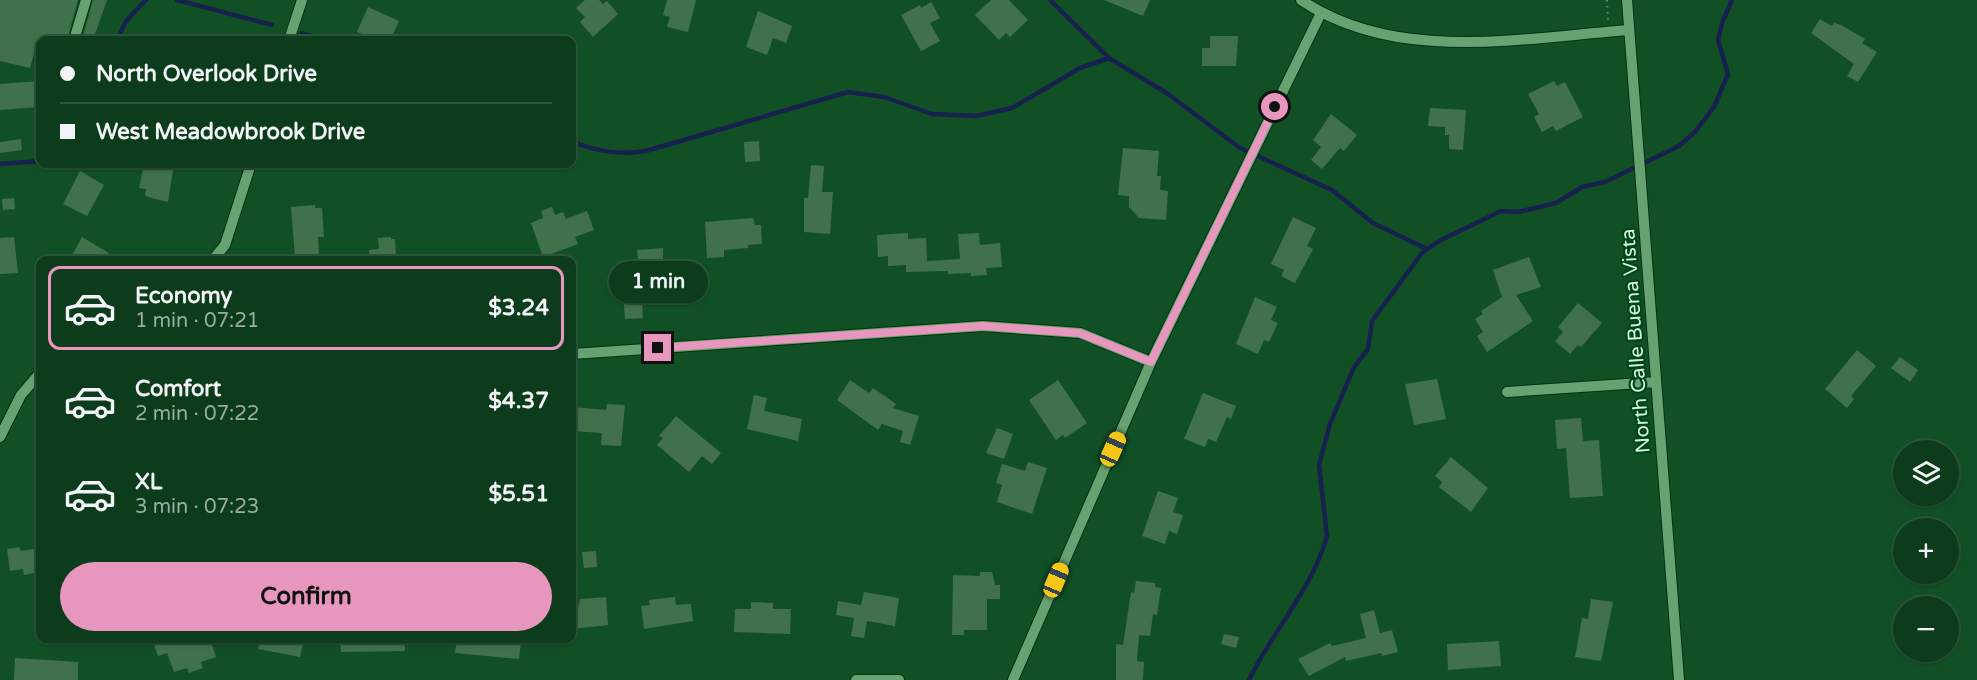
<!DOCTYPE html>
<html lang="en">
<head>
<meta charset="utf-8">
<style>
	body { margin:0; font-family:"Varela Round",sans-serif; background:#164325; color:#f1f3f6; height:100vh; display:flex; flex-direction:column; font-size:22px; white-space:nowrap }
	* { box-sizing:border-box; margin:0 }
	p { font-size:20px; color:#9aada3 }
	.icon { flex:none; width:33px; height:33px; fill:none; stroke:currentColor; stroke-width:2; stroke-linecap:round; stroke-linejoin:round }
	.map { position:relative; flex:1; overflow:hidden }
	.drawer { position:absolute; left:36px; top:256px; width:540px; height:387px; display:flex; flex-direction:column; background:#0d3c1c; border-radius:12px; box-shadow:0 2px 4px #0004,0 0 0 2px #2d563b }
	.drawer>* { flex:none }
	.guide { position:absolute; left:36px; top:36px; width:540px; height:132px; border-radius:12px; box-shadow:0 2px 4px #0004,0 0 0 2px #2d563b; display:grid; align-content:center; height:132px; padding:0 24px; background:#0d3c1c }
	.buttons { position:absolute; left:1893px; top:440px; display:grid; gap:12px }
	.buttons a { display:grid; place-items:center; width:66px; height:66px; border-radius:50%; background:#0d3c1c; box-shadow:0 2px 4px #0004,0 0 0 2px #2d563b; font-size:30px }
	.end { position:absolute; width:27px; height:27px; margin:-14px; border:8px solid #e797bd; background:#111; box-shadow:0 0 0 3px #111 }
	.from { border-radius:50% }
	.bubble { position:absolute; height:42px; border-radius:21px; background:#0d3c1c; box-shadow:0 2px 4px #0004,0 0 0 2px #2d563b; font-size:20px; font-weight:700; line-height:42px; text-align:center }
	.car { position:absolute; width:18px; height:36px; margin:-18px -9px; border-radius:8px; box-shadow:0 0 4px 2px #0007; background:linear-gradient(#f5c518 24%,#345 0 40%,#f5c518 0 76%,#345 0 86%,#f5c518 0) }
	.guide b { display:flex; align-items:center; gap:21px; height:57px; font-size:22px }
	.guide b+b { border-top:2px solid #2d563b }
	.guide i { width:15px; height:15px; background:#f1f3f6 }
	ul { padding:10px 0 0; list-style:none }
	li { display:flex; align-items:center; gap:18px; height:84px; margin:0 12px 9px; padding:0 12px; border:3px solid transparent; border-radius:12px }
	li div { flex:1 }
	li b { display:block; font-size:22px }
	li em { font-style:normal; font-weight:700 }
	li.on { border-color:#e797bd }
	li>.icon { width:54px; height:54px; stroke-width:1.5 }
	.action { display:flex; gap:12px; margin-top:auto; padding:12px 24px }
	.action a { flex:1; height:69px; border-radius:36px; background:#e797bd; color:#111; font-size:24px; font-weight:700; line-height:69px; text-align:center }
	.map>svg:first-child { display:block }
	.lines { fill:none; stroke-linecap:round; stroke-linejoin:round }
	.stream { stroke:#16214d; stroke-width:4.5 }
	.building { fill:#40714a }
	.minor-casing { stroke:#023313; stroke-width:12 }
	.path { stroke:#5c8f6a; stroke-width:2; stroke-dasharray:1.5 4.5; stroke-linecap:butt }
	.minor { stroke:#67a273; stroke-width:10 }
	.route { stroke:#e797bd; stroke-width:8 }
	.labels { text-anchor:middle; stroke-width:4.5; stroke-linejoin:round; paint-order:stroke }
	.street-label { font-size:20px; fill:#d3f2d8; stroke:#00451b }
</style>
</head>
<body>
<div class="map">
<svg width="1977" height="680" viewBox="0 0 1977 680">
	<rect width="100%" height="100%" fill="#115025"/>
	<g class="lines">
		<path class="stream" d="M177,0L272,25
			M1050,0L1109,58L1168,94L1240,148L1332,190L1373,223L1427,249
			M302,33L322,40
			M117,40L126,21L146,0
			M572,141C597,152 619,155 646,151L848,92L884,97L932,114L976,116L1012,108L1080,68L1109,58
			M0,164L40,161
			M1249,680C1273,630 1312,590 1327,536L1319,465L1330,424L1354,367L1368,349L1372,321L1422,253L1439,241L1501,211L1518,212L1556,203L1582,187L1605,182L1679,146L1695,132L1714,107L1728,74L1718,40L1722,23L1732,0"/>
	</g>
	<path class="building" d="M0,0H78L67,40H38L30,68L0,61Z
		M93,0H107L93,40H82Z
		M585,0H599L603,4L607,1L618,14L593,37L580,22L585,17L576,8Z
		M667,0H696L688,32L667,27L670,17L663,15Z
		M991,0H1009L1028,20L1010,37L1006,33L999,40L975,15Z
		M1104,0H1150L1143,16Z
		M931,2L940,18L930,23L940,41L921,51L901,15L920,5L921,8Z
		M368,7L399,21L391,39L383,36L381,40H377L357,32Z
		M758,11L792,26L786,43L773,38L767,55L746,47Z
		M1820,19L1832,26L1834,23L1841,25L1865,39L1862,43L1877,52L1858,82L1847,76L1854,64L1811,33Z
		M1210,36H1238L1236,66H1202V48H1210Z
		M40,81V107L0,110V84Z
		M1554,81L1557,86L1565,82L1583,117L1556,131L1553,126L1542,132L1534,117L1539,114L1528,94Z
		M1430,108L1466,110L1463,150L1449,149V135H1445V127L1428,126Z
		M1331,114L1357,135L1344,151L1340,148L1322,169L1311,160L1321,147L1313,140Z
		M21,139L22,150L0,153V142Z
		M759,141L760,161L745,162L744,142Z
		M1123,148L1159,151L1157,176H1161L1160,190L1168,191L1166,220L1139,218L1129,207V196L1118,195Z
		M144,164H174L168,202L148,197L145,195L146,189L139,188Z
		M811,165L824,166L822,192H833L830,234L804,232V198H808Z
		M80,171L104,185L87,216L63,204Z
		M14,198L15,209L3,210L2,199Z
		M315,205V208H322L324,237H318L319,256L295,257L291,207Z
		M552,207L555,215L563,212L566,219L587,211L594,230L575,237L578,244L543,257L531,223L543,218L541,211Z
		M1293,217L1316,228L1307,246L1313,249L1295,283L1281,276L1284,270L1271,264Z
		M753,218L755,225H761L762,244L748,245V248L724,250V257L707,258L705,222Z
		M908,233V239L926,238L927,261L960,259L958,234L979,233L980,245L1000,243L1002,267L986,268L987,275L971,276V273L948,274V271L906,272V265L888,266V256L878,257L877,235Z
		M14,237L18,273L0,274V238Z
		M82,237L109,253L105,261H69Z
		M391,237V239H395L396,257H392V261H370L369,250L379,249L378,238Z
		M663,248V260L674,259L676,283L641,285L643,318L625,319L622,279L631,278L630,261H638L637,250Z
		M1529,257L1541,287L1516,295L1533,321L1487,352L1477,336L1483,332L1475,319L1483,314L1481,311L1502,297L1493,270Z
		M1255,297L1277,307L1271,320L1278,323L1269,342L1264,340L1258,354L1236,344Z
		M1578,303L1602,323L1581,347L1578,345L1570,354L1555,341L1563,332L1558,327Z
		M1857,350L1876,366L1851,396L1854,399L1847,408L1825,389Z
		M1900,357L1918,370L1910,382L1891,368Z
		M1437,379L1446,419L1414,425L1405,384Z
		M850,380L869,393L873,388L896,404L893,408L919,416L910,445L900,442L903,431L882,424L878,430L837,400Z
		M1058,380L1087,423L1065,438L1063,435L1056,440L1029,400Z
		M1203,393L1236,406L1231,419L1227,417L1216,442L1208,439L1205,447L1184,439Z
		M754,395L767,398L764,411L802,419L798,441L747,429Z
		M607,404L625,405L621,446L601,445L602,433L572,431V407L606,410Z
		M676,416L721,453L712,464L702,456L689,472L657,445L663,438L659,436Z
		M1581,418L1583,441L1599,440L1603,496L1570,498L1566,448L1557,449L1555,420Z
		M997,428L1013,434L1004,459L986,453Z
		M1451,457L1488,488L1471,512L1439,487L1442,482L1435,476Z
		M1028,462L1047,468L1032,514L997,502L1002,485L996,483L1002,464L1025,471Z
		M1158,491L1178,498L1173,512L1183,515L1177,534L1169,531L1165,544L1142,536Z
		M19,547L21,551L40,548V572L24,575L23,569L10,571L7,549Z
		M596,551L597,567L584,568L582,552Z
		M980,572H992L995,585H1000V599H987V630H964V635H952L953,575L980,576Z
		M1136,581L1155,583V587L1161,588L1157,615L1153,614L1150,636L1139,635L1137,661L1144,662L1143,680H1116V644L1123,645L1131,592L1134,593Z
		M864,592L899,598L895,626L867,621L864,638L851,636L854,618L836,615L838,601L861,605Z
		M606,597L608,625L572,629V605H579L580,599Z
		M675,597L676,605L691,604L693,621L644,629L641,606L650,605L649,600Z
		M1591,599L1613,602L1601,661L1575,657L1582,618L1588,619Z
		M751,602L773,603V609H791L790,634L734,632L735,609H751Z
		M1374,610L1380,633L1392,630L1398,652L1382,656L1381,653L1346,661L1345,657L1309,676L1298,659L1330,643L1332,646L1366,638L1360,614Z
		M1224,634L1239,637L1236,648L1221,644Z
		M171,639H210L216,657L201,662L203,668L189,673L187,668L174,672L167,653L158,656L154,645Z
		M260,639H304L300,657L258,649Z
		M340,639H404L405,651L341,652Z
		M457,639H507L521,642L519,659L455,653Z
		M1499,641L1501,666L1448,670L1447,644Z
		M15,658L78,662V680H14Z"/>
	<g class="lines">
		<g class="minor-casing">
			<path id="minor" d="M1301,0C1396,64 1522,38 1629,30
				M1627,0L1679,680
				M74,40L86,0
				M289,40L302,0
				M212,261L225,245L251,164
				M572,354L983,326L1080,333L1151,362
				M1507,392L1656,382
				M0,437L21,395L40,373
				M856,680H899
				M1013,680L1151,362L1321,13"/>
		</g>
		<path class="path" d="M1607,0L1608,20"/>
		<use href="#minor" class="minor"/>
	</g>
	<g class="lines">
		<path class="route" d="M658,348L983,326L1080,333L1151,362L1275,107"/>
	</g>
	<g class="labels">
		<g class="street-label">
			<text transform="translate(1635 341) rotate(-94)" y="7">North Calle Buena Vista</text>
		</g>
	</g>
</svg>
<div class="buttons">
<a><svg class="icon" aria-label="layers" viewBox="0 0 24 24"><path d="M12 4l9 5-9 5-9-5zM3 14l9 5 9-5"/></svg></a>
<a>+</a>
<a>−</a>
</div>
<i class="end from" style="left:1275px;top:107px"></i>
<i class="end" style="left:658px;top:348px"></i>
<div class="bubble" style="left:609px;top:261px;width:99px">1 min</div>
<i class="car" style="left:1113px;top:449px;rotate:24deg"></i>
<i class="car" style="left:1056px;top:580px;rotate:23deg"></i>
<div class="guide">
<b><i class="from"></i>North Overlook Drive</b>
<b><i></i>West Meadowbrook Drive</b>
</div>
<section class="drawer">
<ul>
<li class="on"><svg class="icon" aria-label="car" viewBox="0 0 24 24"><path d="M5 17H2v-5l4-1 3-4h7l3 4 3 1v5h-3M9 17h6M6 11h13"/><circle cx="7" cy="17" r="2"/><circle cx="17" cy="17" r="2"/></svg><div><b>Economy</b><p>1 min · 07:21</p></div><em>$3.24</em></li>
<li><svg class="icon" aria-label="car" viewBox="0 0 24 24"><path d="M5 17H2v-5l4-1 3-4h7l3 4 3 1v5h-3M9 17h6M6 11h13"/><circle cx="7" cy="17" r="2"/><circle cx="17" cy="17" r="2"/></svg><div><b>Comfort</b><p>2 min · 07:22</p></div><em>$4.37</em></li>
<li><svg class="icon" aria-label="car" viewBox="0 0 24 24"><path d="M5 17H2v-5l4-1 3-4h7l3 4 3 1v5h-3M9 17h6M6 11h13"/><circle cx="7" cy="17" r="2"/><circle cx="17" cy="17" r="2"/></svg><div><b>XL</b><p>3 min · 07:23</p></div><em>$5.51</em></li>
</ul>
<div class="action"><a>Confirm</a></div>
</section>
</div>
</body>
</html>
